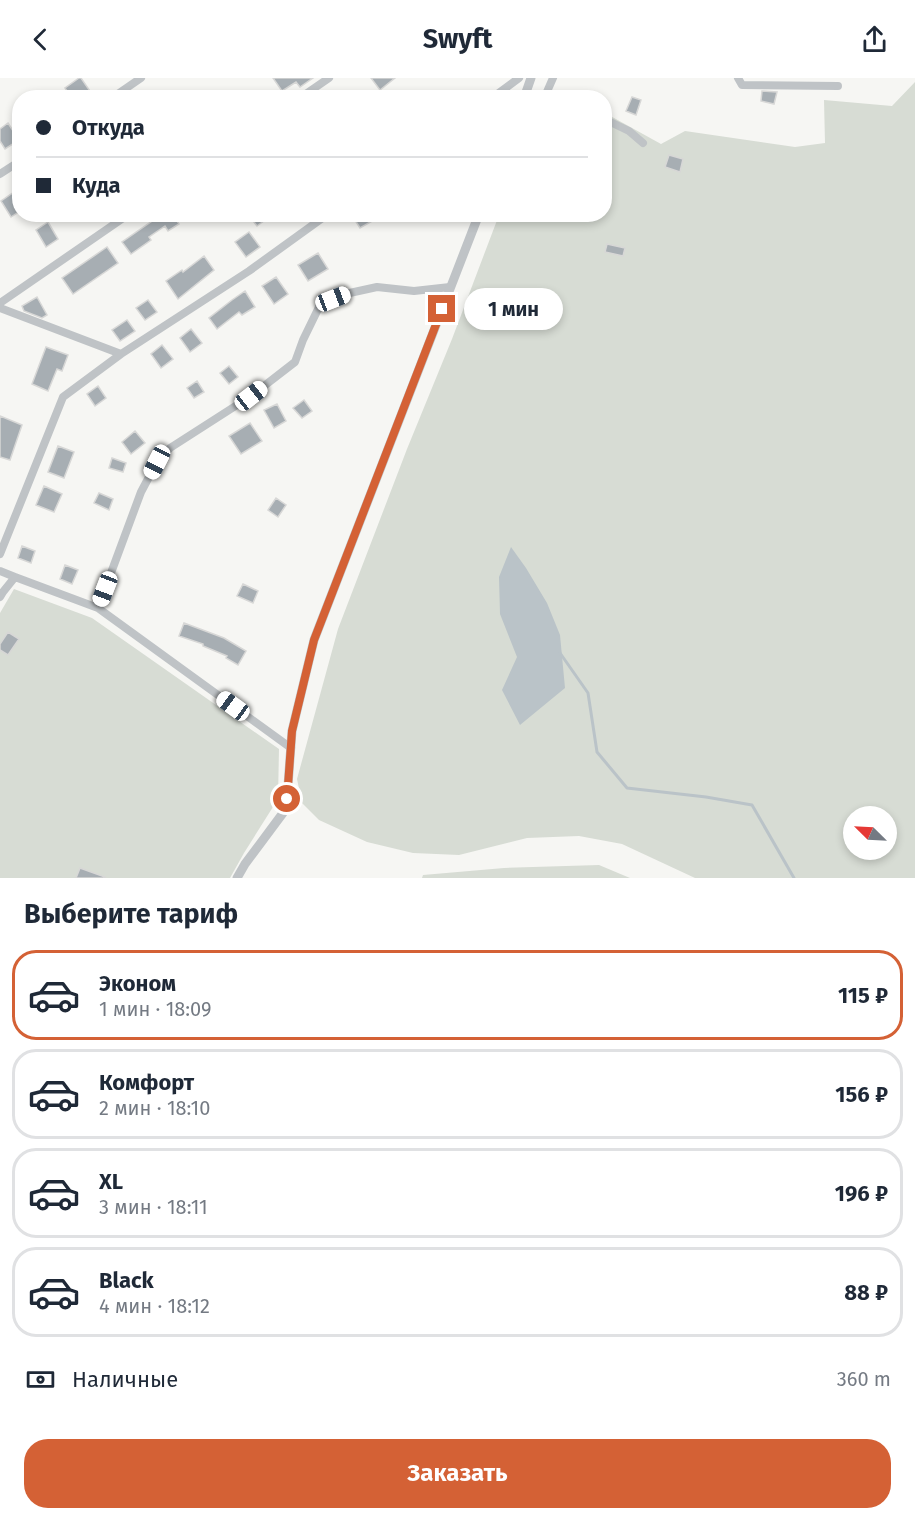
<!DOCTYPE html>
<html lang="ru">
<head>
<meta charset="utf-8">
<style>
	body { margin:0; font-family:"Fira Sans",sans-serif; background:#f2f2f3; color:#1f2937; height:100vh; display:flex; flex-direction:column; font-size:22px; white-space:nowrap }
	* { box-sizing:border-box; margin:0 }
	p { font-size:20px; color:#747a83 }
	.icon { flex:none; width:33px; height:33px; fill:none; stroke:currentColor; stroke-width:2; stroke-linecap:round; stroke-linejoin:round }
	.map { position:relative; height:800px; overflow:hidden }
	.details { display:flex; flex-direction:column; background:#fff; flex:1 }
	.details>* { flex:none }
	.top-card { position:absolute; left:12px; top:12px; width:600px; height:132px; border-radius:24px; box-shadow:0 3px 9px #0003; display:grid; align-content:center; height:132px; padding:0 24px; background:#fff }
	.needle { width:39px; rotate:294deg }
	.controls { position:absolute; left:843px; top:728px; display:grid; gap:12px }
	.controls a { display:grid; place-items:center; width:54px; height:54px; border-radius:50%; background:#fff; box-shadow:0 3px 9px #0003; font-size:30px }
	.end { position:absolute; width:27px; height:27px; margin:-14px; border:8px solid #d46135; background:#fff; box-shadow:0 0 0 3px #fff }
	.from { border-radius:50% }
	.bubble { position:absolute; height:42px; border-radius:21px; background:#fff; box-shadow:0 3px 9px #0003; font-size:20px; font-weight:700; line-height:42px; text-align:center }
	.car { position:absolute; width:18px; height:36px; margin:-18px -9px; border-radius:8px; box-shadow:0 0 4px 2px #0007; background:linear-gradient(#fff 24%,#345 0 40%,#fff 0 76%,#345 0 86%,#fff 0) }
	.top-card b { display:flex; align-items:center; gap:21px; height:57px; font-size:22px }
	.top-card b+b { border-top:2px solid #e0e1e3 }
	.top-card i { width:15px; height:15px; background:#1f2937 }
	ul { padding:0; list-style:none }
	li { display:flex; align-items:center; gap:18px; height:90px; margin:0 12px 9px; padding:0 12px; border:3px solid #e0e1e3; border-radius:24px }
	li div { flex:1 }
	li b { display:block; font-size:22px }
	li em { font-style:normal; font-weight:700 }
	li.active { border-color:#d46135 }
	li>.icon { width:54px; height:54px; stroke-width:1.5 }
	h2 { padding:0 24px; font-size:27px; line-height:72px }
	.pay { display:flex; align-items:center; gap:15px; height:66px; padding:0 24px; font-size:22px }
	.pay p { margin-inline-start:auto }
	.button { display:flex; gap:12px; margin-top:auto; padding:12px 24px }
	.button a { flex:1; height:69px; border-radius:24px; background:#d46135; color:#fff; font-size:24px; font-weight:700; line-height:69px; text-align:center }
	header { display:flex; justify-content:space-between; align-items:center; height:78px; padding:0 24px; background:#fff; font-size:27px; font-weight:700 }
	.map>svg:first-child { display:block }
	.green { fill:#d7dcd4; fill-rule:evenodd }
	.water { fill:#bac3c8 }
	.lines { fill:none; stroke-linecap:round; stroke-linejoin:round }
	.stream { stroke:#bac3c8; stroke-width:3 }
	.building { fill:#a7aeb3; stroke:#d7d7d6; stroke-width:1.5 }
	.minor { stroke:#bfc3c6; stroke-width:8 }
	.tertiary { stroke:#bfc3c6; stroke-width:9 }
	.route { stroke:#d46135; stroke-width:8 }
</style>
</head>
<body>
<header><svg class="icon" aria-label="back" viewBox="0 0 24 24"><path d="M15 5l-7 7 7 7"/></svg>Swyft<svg class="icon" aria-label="share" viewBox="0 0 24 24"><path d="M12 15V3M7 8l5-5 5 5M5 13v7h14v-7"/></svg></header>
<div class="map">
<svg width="915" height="800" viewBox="0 0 915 800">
	<rect width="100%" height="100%" fill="#f6f6f3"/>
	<path class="green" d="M915,4V800H695L622,766L579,758L527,760L459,777L413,775L367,764L319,742L302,725L297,701L338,551L407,371L452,261L499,137L604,136L605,35L661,66L685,53L795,69L825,65L824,22L892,28ZM854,738H886V771H854Z
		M14,511L92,540L279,671L278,721L244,775L230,800H0V535Z
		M599,787L630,800H422L423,797L504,790Z"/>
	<path class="water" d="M511,469L526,490L547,525L560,557L565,610L520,647L502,612L517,579L500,536L499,499Z"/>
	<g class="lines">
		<path class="stream" d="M560,575L588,615L597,674L627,710L706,719L752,727L794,800"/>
	</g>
	<path class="building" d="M79,0H81L92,16L87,20H71L65,10Z
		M273,0H313L300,9L296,4L282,13Z
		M371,0H395L380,12Z
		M762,13L777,14L774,26L761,23Z
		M632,19L641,22L636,37L626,33Z
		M8,45L19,62L5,71L0,63V51Z
		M669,77L683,81L680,94L665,89Z
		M20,110V133L11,139L1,123Z
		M155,136H173L179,146L168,153L165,148L149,159L151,162L131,176L122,164L152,143L150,140Z
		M248,136H273L257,148Z
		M358,136H370L374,142L360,150L353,139Z
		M48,144L58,161L46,169L36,152Z
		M249,154L260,169L246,179L235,164Z
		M607,166L625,170L623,178L605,174Z
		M107,169L118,185L73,216L62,200Z
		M318,175L328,191L308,203L298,187Z
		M204,178L214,192L178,221L166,203L182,192L183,194Z
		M276,199L288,216L274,226L262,208Z
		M245,213L255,229L242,237L239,234L217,251L209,240L232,222Z
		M37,219L47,237L42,240L24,233L22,228Z
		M148,222L157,234L145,242L136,230Z
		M127,242L135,253L120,263L112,252Z
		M191,251L202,265L190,274L180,260Z
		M162,267L173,281L161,290L151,276Z
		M46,269L68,277L62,293L57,291L48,313L32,306Z
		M229,288L238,299L229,306L220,295Z
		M197,303L204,314L194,320L187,310Z
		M98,308L106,320L95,328L87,316Z
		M304,322L312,333L302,340L293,330Z
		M277,326L286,343L274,350L264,332Z
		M0,338L22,347L10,382L0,379Z
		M250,345L262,363L241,376L229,358Z
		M135,353L145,365L131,376L122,364Z
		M58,368L74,374L64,400L48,394Z
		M112,380L126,385L123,394L109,390Z
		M44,408L62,416L54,434L36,427Z
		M99,415L113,421L109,432L94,425Z
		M276,420L286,427L278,439L268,432Z
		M22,468L35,473L31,485L18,480Z
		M65,487L78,492L72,506L60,501Z
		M243,506L258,513L253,525L237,518Z
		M184,545L224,560L246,573L238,587L226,580L227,578L203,568V566L179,558Z
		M8,554L19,561L8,577L0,572V566Z
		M80,790L105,799L104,800H76Z"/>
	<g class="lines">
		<path class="minor" d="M738,0L742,7L838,8
			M546,16L553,0
			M112,20L141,0
			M300,20L329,0
			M492,20L519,0
			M539,20L546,16L557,20
			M604,41L629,53L643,65
			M0,96L20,83
			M0,225L129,136
			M0,230L121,276L249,193L328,136
			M0,476L63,319L121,276
			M0,493L15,499
			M0,519L3,514L15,499L98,530L291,670
			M98,530L141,414L157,384L170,370L251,318L295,284L303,262L321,225L345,216L377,209L414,213L450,209"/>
		<path class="tertiary" d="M524,20L531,0
			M237,800L245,786L283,735L287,721L292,653L314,562L479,136"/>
	</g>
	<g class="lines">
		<path class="route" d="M287,721L292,653L314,562L442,231"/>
	</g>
</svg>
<div class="controls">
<a><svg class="needle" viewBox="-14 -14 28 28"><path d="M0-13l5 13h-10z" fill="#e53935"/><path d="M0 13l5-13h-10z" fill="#747a83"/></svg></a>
</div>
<i class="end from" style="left:287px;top:721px"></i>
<i class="end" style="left:442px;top:231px"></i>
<div class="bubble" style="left:464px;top:210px;width:99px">1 мин</div>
<i class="car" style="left:333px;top:221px;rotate:69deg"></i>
<i class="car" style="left:251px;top:318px;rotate:52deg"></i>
<i class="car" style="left:157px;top:384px;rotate:207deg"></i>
<i class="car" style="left:105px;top:511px;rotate:201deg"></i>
<i class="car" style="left:233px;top:628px;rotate:306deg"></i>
<div class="top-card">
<b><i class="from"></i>Откуда</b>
<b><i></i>Куда</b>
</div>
</div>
<section class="details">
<h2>Выберите тариф</h2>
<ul>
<li class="active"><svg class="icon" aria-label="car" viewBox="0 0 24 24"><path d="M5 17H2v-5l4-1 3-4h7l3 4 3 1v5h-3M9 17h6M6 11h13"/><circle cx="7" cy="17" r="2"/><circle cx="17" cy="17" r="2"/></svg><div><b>Эконом</b><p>1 мин · 18:09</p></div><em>115 ₽</em></li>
<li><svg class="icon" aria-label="car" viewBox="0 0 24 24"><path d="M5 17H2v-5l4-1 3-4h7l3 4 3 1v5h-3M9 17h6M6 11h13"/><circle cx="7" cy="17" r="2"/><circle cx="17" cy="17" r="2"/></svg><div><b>Комфорт</b><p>2 мин · 18:10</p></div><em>156 ₽</em></li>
<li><svg class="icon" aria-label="car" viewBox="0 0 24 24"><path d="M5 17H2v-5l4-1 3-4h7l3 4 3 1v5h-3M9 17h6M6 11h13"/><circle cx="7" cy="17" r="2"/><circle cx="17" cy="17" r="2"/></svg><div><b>XL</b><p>3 мин · 18:11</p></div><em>196 ₽</em></li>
<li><svg class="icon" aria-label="car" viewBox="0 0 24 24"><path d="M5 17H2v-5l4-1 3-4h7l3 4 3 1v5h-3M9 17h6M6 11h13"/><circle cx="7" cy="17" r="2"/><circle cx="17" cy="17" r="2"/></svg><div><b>Black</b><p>4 мин · 18:12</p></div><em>88 ₽</em></li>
</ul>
<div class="pay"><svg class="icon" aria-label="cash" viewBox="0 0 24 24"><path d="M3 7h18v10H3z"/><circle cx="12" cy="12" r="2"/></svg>Наличные<p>360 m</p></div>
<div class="button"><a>Заказать</a></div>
</section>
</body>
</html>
